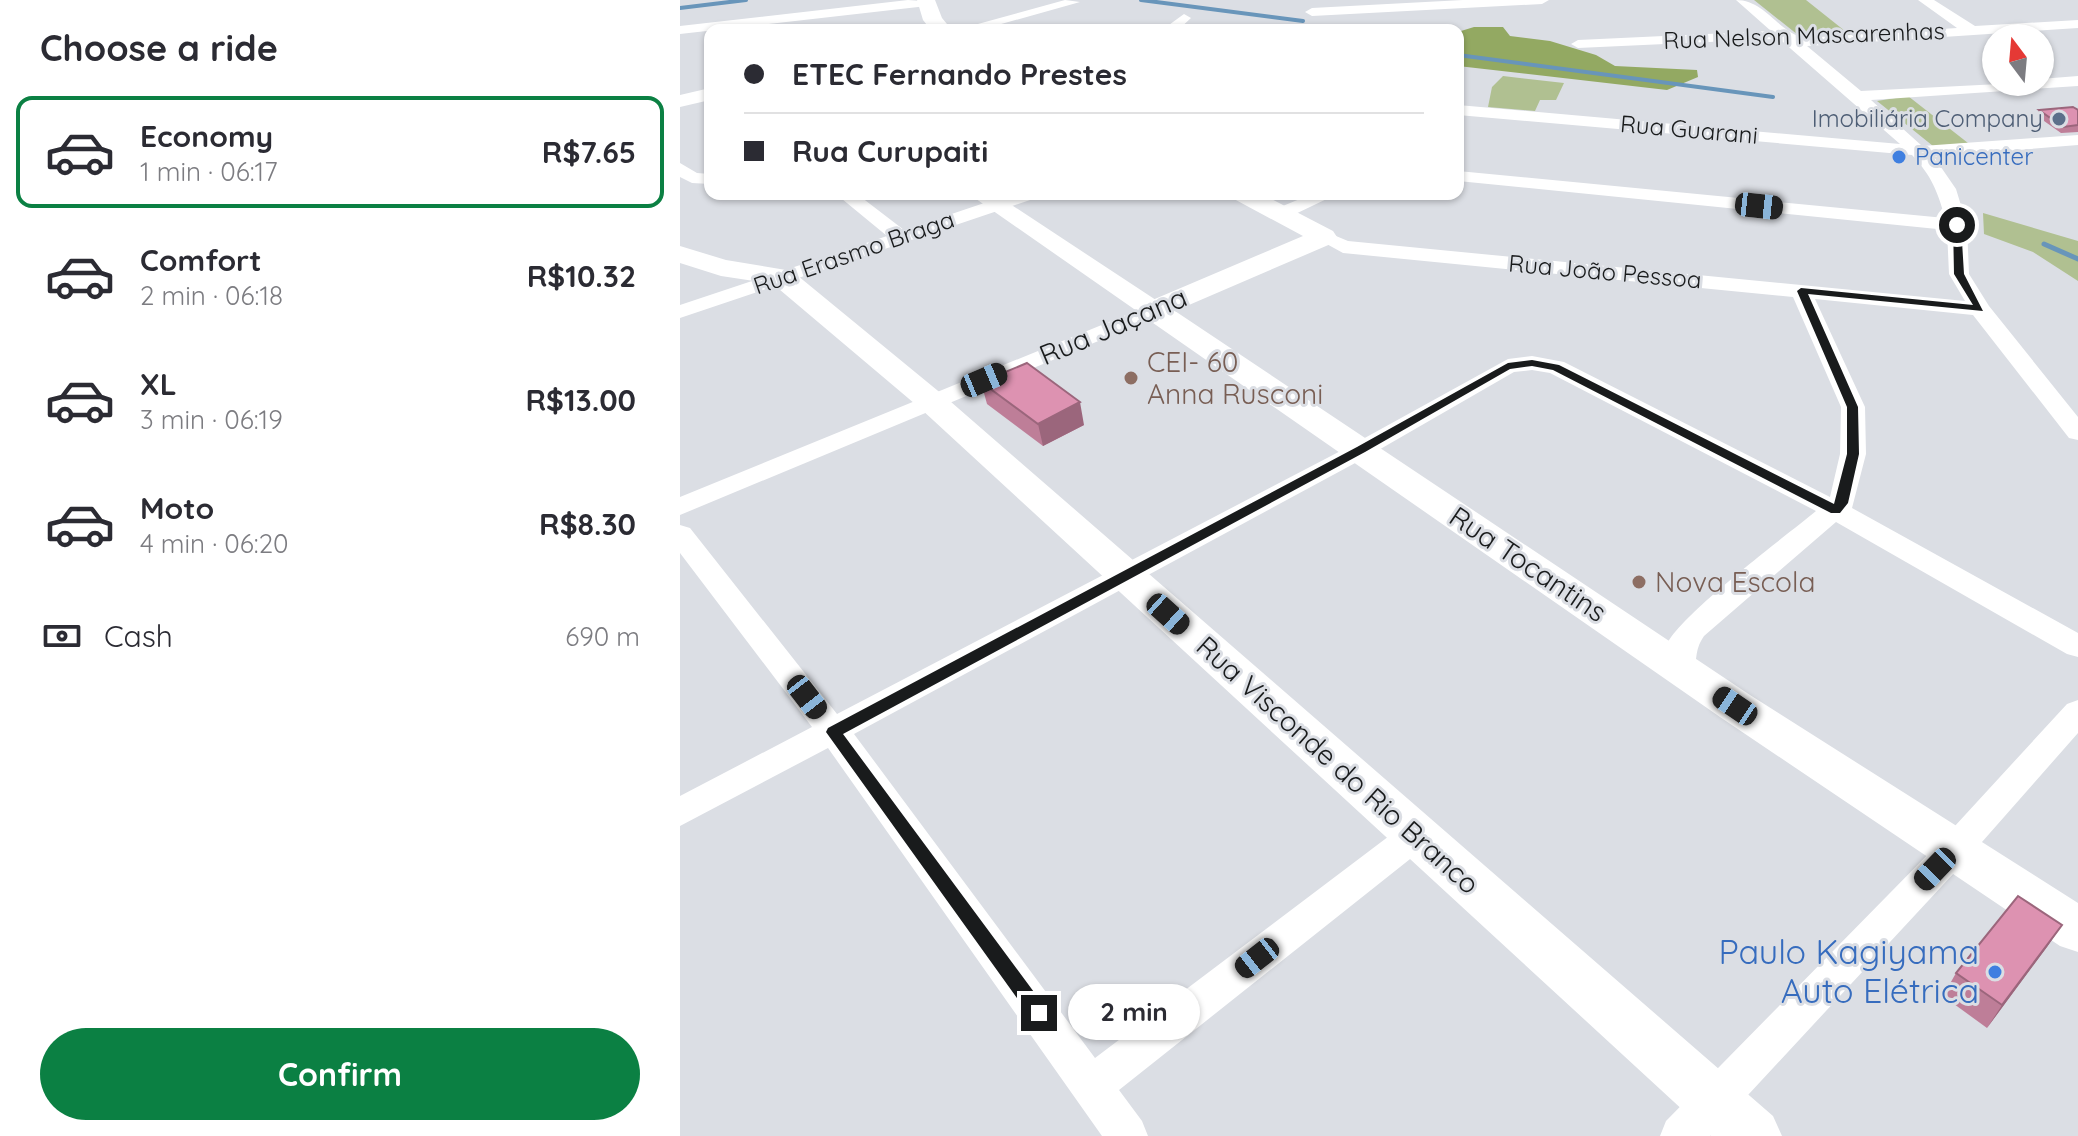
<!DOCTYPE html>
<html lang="en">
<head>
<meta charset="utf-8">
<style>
	body { margin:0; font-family:Quicksand,sans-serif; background:#f2f2f3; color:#2b2b33; height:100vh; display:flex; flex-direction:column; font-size:30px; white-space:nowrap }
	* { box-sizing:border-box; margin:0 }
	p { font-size:26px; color:#7c7c81 }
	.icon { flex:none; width:44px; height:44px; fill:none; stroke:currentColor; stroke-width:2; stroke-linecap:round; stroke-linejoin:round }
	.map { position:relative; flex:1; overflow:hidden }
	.sheet { display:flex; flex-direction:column; background:#fff; width:680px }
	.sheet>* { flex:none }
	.guide { position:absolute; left:24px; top:24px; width:760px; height:176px; border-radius:16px; box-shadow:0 2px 6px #0004; display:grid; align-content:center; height:176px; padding:0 40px; background:#fff }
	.needle { width:52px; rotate:344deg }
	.buttons { position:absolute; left:1302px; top:24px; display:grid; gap:16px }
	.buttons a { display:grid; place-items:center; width:72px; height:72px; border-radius:50%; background:#fff; box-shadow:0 2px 6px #0004; font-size:40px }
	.end { position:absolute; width:36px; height:36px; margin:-18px; border:10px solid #191b1c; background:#fff; box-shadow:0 0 0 4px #fff }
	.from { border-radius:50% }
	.bubble { position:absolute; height:56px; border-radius:28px; background:#fff; box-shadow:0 2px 6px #0004; font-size:26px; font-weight:700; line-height:56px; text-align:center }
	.car { position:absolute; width:24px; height:48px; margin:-24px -12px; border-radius:10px; box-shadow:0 0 6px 2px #0007; background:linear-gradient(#222 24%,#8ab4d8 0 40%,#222 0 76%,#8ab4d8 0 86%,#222 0) }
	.guide b { display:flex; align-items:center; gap:28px; height:76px; font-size:30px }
	.guide b+b { border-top:2px solid #e1e1e2 }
	.guide i { width:20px; height:20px; background:#2b2b33 }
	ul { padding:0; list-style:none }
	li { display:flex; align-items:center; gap:24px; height:112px; margin:0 16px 12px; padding:0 24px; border:4px solid transparent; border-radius:16px }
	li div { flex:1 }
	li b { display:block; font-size:30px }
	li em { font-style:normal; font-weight:700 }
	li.current { border-color:#0b8043 }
	li>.icon { width:72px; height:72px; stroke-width:1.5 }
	h2 { padding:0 40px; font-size:36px; line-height:96px }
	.pay { display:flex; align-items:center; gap:20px; height:88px; padding:0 40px; font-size:30px }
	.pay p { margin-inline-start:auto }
	.button { display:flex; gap:16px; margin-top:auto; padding:16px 40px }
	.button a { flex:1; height:92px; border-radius:48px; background:#0b8043; color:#fff; font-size:32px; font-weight:700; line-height:92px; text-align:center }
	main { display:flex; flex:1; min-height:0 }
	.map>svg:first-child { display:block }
	.green { fill:#b0c091 }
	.forest { fill:#93a962 }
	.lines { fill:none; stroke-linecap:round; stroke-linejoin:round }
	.stream-far1 { stroke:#6895ba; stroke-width:4 }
	.stream { stroke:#6895ba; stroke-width:5 }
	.minor { fill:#fff; fill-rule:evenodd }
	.tertiary { fill:#fff; fill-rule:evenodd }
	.secondary { fill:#fff; fill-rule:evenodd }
	.wall { fill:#be7e98 }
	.shaded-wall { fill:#9b667c }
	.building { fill:#dd92b1; stroke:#9b667c; stroke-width:2 }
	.route { fill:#191b1c }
	.service-dot { fill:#5c6f8a; stroke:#dbdee4; stroke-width:3 }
	.shop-dot { fill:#3f7fe0; stroke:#dbdee4; stroke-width:3 }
	.education-dot { fill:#8d6e63; stroke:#dbdee4; stroke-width:3 }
	.labels { text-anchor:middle; stroke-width:6; stroke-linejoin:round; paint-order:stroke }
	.far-street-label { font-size:24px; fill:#191b1c; stroke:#dbdee4 }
	.far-service-label { font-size:24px; fill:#4e5e75; stroke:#dbdee4; text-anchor:end }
	.far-shop-label { font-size:24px; fill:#366cbe; stroke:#dbdee4; text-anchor:start }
	.street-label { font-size:28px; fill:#191b1c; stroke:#dbdee4 }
	.education-label { font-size:28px; fill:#785e54; stroke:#dbdee4; text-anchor:start }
	.near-shop-label { font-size:34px; fill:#366cbe; stroke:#dbdee4; text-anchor:end }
</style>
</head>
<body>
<main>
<section class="sheet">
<h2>Choose a ride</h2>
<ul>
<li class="current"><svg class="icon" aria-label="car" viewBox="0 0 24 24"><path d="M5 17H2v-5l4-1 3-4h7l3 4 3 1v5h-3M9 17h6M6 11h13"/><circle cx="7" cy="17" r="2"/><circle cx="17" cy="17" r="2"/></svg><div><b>Economy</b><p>1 min · 06:17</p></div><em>R$7.65</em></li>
<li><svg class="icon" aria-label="car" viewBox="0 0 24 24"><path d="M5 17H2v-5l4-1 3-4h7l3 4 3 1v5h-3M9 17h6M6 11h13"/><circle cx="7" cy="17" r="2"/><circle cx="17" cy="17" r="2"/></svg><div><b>Comfort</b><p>2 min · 06:18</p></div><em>R$10.32</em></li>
<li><svg class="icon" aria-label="car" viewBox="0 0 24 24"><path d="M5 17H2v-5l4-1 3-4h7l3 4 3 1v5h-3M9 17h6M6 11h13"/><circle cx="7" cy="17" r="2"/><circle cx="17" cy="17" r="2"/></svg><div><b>XL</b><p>3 min · 06:19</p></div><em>R$13.00</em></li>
<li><svg class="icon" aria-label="car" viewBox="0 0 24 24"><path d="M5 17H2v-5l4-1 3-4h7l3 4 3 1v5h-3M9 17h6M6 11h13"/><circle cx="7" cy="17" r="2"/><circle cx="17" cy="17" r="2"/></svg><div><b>Moto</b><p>4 min · 06:20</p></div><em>R$8.30</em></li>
</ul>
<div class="pay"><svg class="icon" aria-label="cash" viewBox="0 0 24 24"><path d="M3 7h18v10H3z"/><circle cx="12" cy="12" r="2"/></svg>Cash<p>690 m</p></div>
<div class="button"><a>Confirm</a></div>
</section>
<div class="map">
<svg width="1398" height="1136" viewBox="0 0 1398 1136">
	<rect width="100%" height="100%" fill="#dbdee4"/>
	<path class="green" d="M1074,0H1126L1170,35H1118Z
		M823,76L884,83L876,100H860L855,111L808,107L812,87Z
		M1228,96L1288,143L1253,146L1197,101Z
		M1303,213L1398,241V281L1353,252L1304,234Z"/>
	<path class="forest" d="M794,27H823L830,36L870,41L916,55L935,66L1017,70L1018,77L987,90L778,66V42L784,40L781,31Z"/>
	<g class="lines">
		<path class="stream-far1" d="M461,0L623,21
			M0,8L66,0
			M652,26L672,30
			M778,55L1093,97"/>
		<path class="stream" d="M1364,244L1398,259"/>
		<path class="minor" d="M228,0L254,2L247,6L0,34V26Z
			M385,0L400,2L300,30H276Z
			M783,0H869L862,4L632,16L625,12L632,8Z
			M1056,0C1085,0 1097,31 1124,38L1277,28L1238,0H1254L1295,26L1398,20V28L1127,46L1181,91L1360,82V79L1398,76V86L1191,100L1242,146L1398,135V145L1254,157L1276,189L1287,225L1289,274L1309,306L1398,417V440L1389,438L1293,315L1135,299L1185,407L1186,454L1172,508L1398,633V657L1387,654L1156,522L1024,636C1013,652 1019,661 1011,676L1000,679L989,676C984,667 983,655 986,646C998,616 1106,536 1136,511L870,373L852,370L834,372L690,455L174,734L415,1058L725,824L737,820L749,824L754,834L749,844L439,1090L462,1121L468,1136H422L148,748L0,826V796L132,727L0,553V525L10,528L157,714L672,445L828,359L852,356L884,362L1150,497L1160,454L1161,407L1113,297L663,253L634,237L644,231L668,241L1285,301L1269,274L1267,230L778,181V171L1265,218C1258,192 1251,175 1232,155L778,115V105L1220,144L1103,42L1094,39L898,48L891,44L898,40L1091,31Z
			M504,14L511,18L498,30H482Z
			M0,163L17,173L30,174V184L12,183L0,177Z
			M156,194H177L224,230L331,194H358L356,198L0,318V305L207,236Z
			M632,194H657L607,218H593L590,214L593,210Z
			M473,304L481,305L484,310L481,315L0,515V497Z
			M1398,700V733L1287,859L1030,1136H980L986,1121L1263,839L1387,704Z"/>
		<path class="tertiary" d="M30,88V100L0,107V95Z
			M289,194H315L482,304L486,310L482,316H464Z"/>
		<path class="secondary" d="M237,0H255L262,18L272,30H251L243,20Z
			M550,194H582L653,231L657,237L653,243L495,311L1070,695L1398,903V952L1380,946L1040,717L463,316L458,310L463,304L623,236L554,199Z
			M0,246L46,260L112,271L263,395L1093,1116L1102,1136H1031L241,409L93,284L41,276L0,263Z"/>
	</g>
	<path class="wall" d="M1359,110H1398V132L1381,133L1357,116Z
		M301,382L404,425L363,446L307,404Z
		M1382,925L1307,1028L1263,996L1276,973Z"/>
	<path class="shaded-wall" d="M400,402L404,425L363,446L358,424Z
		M1382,925L1367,947L1307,1028L1322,1005Z"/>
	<path class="building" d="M1393,107L1398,110V125L1383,127L1359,110Z
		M347,363L400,402L358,424L301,382Z
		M1338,896L1382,925L1322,1005L1276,973Z"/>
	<path class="route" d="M1273,223L1281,225L1284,274L1303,311L1128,294L1178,407L1179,454L1168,503L1160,513H1151L873,370L852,366L830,369L685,452L163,734L365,1007L368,1013L365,1019L359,1022L352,1019L146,732L148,728L677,447L828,363L852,360L879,365L1154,504L1167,454V407L1117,291L1121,288L1293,305L1274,274Z"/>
	<circle class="service-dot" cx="1379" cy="119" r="8"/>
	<g class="shop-dot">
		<circle cx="1219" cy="157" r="8"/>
		<circle cx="1315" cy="972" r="8"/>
	</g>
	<g class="education-dot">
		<circle cx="451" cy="378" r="8"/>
		<circle cx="959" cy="582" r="8"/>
	</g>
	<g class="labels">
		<g class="far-street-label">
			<text transform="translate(1124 36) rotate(-2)" y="8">Rua Nelson Mascarenhas</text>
			<text transform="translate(1009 130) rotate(5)" y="8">Rua Guarani</text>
			<text transform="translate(174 253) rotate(-19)" y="8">Rua Erasmo Braga</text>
			<text transform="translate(925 272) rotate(5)" y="8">Rua João Pessoa</text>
		</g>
		<g class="far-service-label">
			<text x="1363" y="127">Imobiliária Company</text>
		</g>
		<g class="far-shop-label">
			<text x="1235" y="165">Panicenter</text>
		</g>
		<g class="street-label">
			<text transform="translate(433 326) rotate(-23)" y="10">Rua Jaçana</text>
			<text transform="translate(848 564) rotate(34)" y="10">Rua Tocantins</text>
			<text transform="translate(658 765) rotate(42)" y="10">Rua Visconde do Rio Branco</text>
		</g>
		<g class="education-label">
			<text x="467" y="372">CEI- 60<tspan x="467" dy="32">Anna Rusconi</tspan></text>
			<text x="975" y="592">Nova Escola</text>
		</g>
		<g class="near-shop-label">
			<text x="1299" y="964">Paulo Kagiyama<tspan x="1299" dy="39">Auto Elétrica</tspan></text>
		</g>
	</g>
</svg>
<div class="buttons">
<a><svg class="needle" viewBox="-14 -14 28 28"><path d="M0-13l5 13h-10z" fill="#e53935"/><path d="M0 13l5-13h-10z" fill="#7c7c81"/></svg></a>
</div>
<i class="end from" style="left:1277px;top:225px"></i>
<i class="end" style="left:359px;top:1013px"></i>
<div class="bubble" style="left:388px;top:984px;width:132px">2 min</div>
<i class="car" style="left:1079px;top:206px;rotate:96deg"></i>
<i class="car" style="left:304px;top:380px;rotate:67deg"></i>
<i class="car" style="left:488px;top:614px;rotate:132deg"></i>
<i class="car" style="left:127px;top:697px;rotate:142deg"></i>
<i class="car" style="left:1055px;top:706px;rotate:304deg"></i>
<i class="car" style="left:1255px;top:869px;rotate:224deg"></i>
<i class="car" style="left:577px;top:958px;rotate:232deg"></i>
<div class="guide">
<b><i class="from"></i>ETEC Fernando Prestes</b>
<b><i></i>Rua Curupaiti</b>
</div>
</div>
</main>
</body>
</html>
